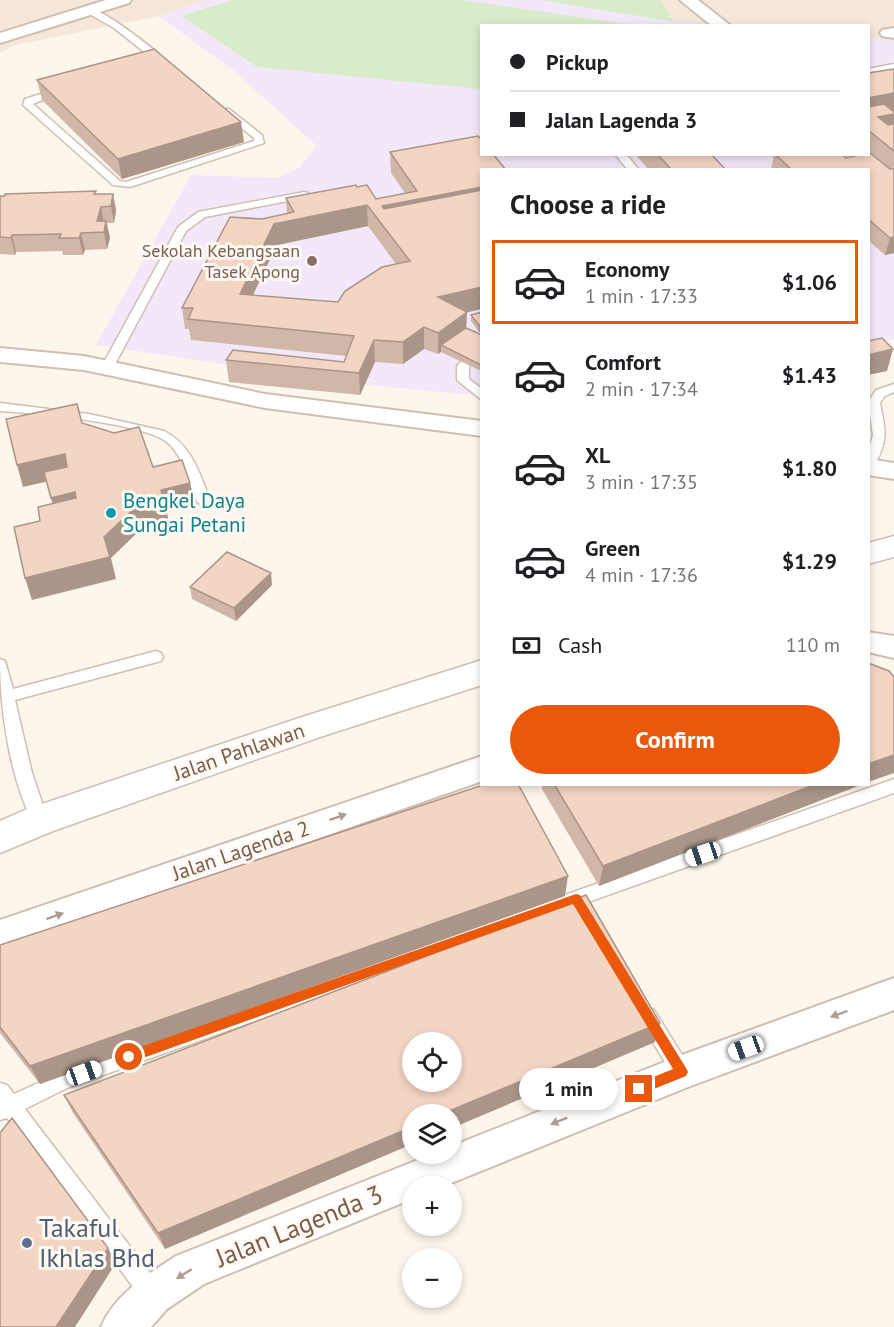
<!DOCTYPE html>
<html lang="en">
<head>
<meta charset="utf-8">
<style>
	body { margin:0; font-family:"PT Sans",sans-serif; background:#f2f2f2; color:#202124; height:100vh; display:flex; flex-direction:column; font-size:22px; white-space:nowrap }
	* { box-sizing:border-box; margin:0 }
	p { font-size:20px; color:#757577 }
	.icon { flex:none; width:33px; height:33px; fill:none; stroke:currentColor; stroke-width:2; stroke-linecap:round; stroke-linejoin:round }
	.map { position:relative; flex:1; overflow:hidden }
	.details { position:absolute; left:480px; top:168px; width:390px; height:618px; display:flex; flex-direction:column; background:#fff; border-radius:0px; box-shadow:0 3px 9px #0003 }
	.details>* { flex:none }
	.guide { position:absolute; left:480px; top:24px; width:390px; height:132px; border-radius:0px; box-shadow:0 3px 9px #0003; display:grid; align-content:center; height:132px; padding:0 30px; background:#fff }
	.controls { position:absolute; left:402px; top:1032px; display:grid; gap:12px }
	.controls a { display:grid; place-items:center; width:60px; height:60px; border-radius:50%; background:#fff; box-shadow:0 3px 9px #0003; font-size:30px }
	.end { position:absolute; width:27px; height:27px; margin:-14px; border:8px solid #ea580c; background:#fff; box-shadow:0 0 0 3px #fff }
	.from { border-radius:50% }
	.bubble { position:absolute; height:42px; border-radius:21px; background:#fff; box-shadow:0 3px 9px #0003; font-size:20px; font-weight:800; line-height:42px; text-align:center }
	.car { position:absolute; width:18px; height:36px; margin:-18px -9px; border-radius:8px; box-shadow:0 0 4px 2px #0007; background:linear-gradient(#fff 24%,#345 0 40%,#fff 0 76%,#345 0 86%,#fff 0) }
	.guide b { display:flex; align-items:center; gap:21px; height:57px; font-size:22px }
	.guide b+b { border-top:2px solid #e0e0e0 }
	.guide i { width:15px; height:15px; background:#202124 }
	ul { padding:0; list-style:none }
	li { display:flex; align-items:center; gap:18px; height:84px; margin:0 12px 9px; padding:0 18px; border:3px solid transparent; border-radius:0px }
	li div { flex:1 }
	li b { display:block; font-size:22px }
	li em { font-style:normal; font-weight:800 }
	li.selected { border-color:#ea580c }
	li>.icon { width:54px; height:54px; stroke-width:1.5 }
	h2 { padding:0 30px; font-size:27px; line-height:72px }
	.pay { display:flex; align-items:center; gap:15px; height:66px; padding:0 30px; font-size:22px }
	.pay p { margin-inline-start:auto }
	.primary-button { display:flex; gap:12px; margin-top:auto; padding:12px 30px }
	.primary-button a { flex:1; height:69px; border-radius:36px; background:#ea580c; color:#fff; font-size:24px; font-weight:800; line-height:69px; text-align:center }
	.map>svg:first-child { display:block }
	.residential { fill:#f5e8da }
	.education { fill:#f3e8fa }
	.green { fill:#d8ecc9 }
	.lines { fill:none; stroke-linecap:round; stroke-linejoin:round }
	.service-casing { stroke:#d1beb0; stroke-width:3 }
	.minor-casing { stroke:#d1beb0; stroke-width:4 }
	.tertiary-casing { stroke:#d1beb0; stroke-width:3 }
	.service { fill:#fff; fill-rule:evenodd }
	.minor { fill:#fff; fill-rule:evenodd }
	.tertiary { fill:#fff; fill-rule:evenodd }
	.wall { fill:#d1b7a8; fill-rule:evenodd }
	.shaded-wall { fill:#aa9588 }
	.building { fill:#f3d5c3; stroke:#aa9588; stroke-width:1.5; fill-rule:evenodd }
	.oneway { fill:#af9d94 }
	.route { fill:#ea580c }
	.education-dot { fill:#8d6e63; stroke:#fffaf3; stroke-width:2 }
	.culture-dot { fill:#0f9aa8; stroke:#fffaf3; stroke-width:2 }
	.service-dot { fill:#5c6f8a; stroke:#fffaf3; stroke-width:2 }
	.labels { text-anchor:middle; stroke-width:6; stroke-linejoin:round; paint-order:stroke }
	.far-education-label { font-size:18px; fill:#785e54; stroke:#fffaf3; text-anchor:end }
	.culture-label { font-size:21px; fill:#0d838f; stroke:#fffaf3; text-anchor:start }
	.street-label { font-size:21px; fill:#7a5c4d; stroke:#fffaf3 }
	.near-street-label { font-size:26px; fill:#7a5c4d; stroke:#fffaf3 }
	.near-service-label { font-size:26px; fill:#4e5e75; stroke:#fffaf3; text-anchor:start }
</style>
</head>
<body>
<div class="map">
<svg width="894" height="1327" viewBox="0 0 894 1327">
	<rect width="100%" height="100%" fill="#fdf6ec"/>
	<path class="residential" d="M0,0H208L159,16L15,45L0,53Z
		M660,0H894V41L869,39L868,26H710L674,22Z"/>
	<path class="education" d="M208,0H541L674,22L710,25L482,26V154H868L869,39L894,41V339L869,344L868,170H482L481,396L359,384L96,345L191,175L276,178L299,168L317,146L234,71L159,16Z"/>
	<path class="green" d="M233,0H461L635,25L482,26L481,89L257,67L181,16Z
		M541,0H660L674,22Z"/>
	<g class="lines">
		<g class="service-casing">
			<path id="service" d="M86,8C102,7 157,51 169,64L162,66L114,28L86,12Z
				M894,64V70L868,75V69Z
				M56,89L64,91L33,104L120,181L126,182L254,141V138L223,113V109H229L262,135L264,143L130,187L113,185L23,105L25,99Z
				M615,154H626L639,170H628Z
				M304,192L308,193V197L205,217L186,231L114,366L108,370L104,369L102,366L178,227L198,212Z
				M482,342V353L469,367V379L482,389V400L457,380V366L478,343Z
				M894,384V392L885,396L880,403C886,431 888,442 873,468L868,469V452L873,435L868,402L876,390Z
				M0,403L89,414L164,431C191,444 200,474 210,500L203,504L198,503C187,484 185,457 167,442C143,423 33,413 0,411Z
				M156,651L161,653L163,657L161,661L15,700L32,773L48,820L46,825L40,827L34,825C10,778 0,712 0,659L5,661L13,689Z
				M894,779V793L67,1088L25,1109L161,1287L164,1295L161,1303L153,1306L145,1303L7,1118L0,1120V1083L7,1085L14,1094L62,1072Z
				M647,1007L654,1010L689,1066L692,1072L689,1078L682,1081L675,1078L640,1022L638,1016L640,1010Z"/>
		</g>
		<g class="minor-casing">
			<path id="minor" d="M106,0H131L129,3L0,43V33Z
				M680,0H698L731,26H712Z
				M894,28V38L882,36L880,33L882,30Z
				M0,348L84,356L265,394L482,421V436L265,408L84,370L0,362Z
				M868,459L894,463V479L868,475Z
				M868,632L894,636V658L868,652Z
				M482,756V781L0,950V920Z
				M894,978V1010L688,1087L444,1186H412V1199L204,1284L167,1309L151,1327H101C115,1294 147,1275 176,1256L433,1154H452V1146L682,1055Z"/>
		</g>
		<g class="tertiary-casing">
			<path id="tertiary" d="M894,536V557L868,564V543Z
				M482,660V685L323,736L53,831L0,853V821L27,809L299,718Z"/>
		</g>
		<use href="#service" class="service"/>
		<use href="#minor" class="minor"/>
		<use href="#tertiary" class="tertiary"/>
	</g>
	<path class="wall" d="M868,73L894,124V253L885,255L868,240V170H771L774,154H842L846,158L868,154Z
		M37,80L244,142L122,179L42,100Z
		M478,136L466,312V328L482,335V371H481L441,352L438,354L424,349L403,364L375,362L360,395L229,382L226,360L344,362L346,356L191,340L189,329H185L182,308L262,219L287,214L286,198L357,187L376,199L405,193L391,173L390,152ZM368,226L396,264L338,302L253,295L277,245Z
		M635,154H711L726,170H649Z
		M113,194L116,210L114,223H107L110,238L107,249L85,250L83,255H63L62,251L16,252L15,255L0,254V196Z
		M482,312V331L479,332L471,321V315Z
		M272,585L236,621L192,599L190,587Z
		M542,784H863L599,886L542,789Z
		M565,896L40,1084L0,1033V945Z
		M660,1023L655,1042L452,1128V1114H412V1144L165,1249L73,1113L64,1095Z"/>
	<path class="shaded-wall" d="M894,93V112L868,117V98Z
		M894,114V122L891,134L878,117Z
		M241,122L244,142L122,179L118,159Z
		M482,187V207L383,227L382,206Z
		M113,194L116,210L114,223L111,206Z
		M367,205L368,226L277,245L243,315L240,294L274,224Z
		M101,207L104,223L97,221Z
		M106,221L110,238L107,249L104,232Z
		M81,233L85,250L83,255L79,238Z
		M12,235L16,252L15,255L11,238Z
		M894,237V253L885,255L890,238Z
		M482,287V309L438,319V297Z
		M467,312L466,334L441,345V352L438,354V333Z
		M479,325H482V331L479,332Z
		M424,327V349L403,364V342Z
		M374,340L375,362L360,395L359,373Z
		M893,349L887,371L868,375V355Z
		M65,454L71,476L23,487L17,465Z
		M190,483L195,505L167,512L169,524L138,532L111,558L116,579L32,600L25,578L104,537L133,510L161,490Z
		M75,492L81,514L57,520L51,498Z
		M271,573L272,585L236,621L234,608Z
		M894,755V773L868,782V764Z
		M816,784H863L599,886L603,866Z
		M568,876L565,896L40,1084L30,1066Z
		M660,1023L655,1042L452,1128V1114H442Z
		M412,1127V1144L165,1249L158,1233Z
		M108,1248L116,1263L75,1327H56Z"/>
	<path class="building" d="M154,49L241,122L118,159L37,80Z
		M894,69V93L868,98V73Z
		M884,104L894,112V114L878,117L888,125L894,124V151L868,130V107Z
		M478,136L482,140V154H493L506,170H482V187L382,206L384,209L482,190V287L438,297L467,312L438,333L424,327L403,342L374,340L359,373L226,360L233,350L344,362L354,336L188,319L193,308H182L230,217L262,219L294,212L286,198L356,185L357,187L367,185L376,199L417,191L390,152ZM367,205L410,261L382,267L345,291L338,302L240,294L274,224Z
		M868,153H870L890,169H894V237L890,238L868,219V170H792L775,154H842L846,158L863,154H868Z
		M657,154H711L726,170H672Z
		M96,191L94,194H113L111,206L101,207L97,221H106L104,232L81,233L79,238H59L61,234L12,235L11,238L0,237V196H5V194Z
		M482,312V325H479L471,315Z
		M466,328L482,335L481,365L441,345Z
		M882,338L893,349L868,355V341Z
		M77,404L82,423L114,433L139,427L153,467L182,460L190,483L161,490L164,502L133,510L104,537L110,557L25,578L14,527L40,521L38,507L76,498L75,492L51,498L44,472L67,467L65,454L17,465L6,419Z
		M227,552L271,573L234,608L190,587Z
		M868,663L889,671L894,677V755L868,764Z
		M486,784H518L568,876L30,1066L0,1027V945Z
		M554,784H816L603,866Z
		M586,895L660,1023L442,1114H412V1127L158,1233L64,1095ZM412,1042H452V1082H412Z
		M12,1118L108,1248L56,1327H0V1133Z"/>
	<defs><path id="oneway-solid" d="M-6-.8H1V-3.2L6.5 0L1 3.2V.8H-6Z" transform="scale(1.5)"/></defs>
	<g class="oneway">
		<use href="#oneway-solid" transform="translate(338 817) rotate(-19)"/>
		<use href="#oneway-solid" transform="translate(55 916) rotate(-20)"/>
		<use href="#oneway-solid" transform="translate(839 1014) rotate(160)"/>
		<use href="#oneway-solid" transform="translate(559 1121) rotate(158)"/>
		<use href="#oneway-solid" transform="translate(184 1274) rotate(148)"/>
	</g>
	<path class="route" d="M576,894L580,895L686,1068L688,1072L686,1076L639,1095L634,1093L632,1089L634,1085L673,1069L573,904L129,1063L123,1057L129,1051Z"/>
	<circle class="education-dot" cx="312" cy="261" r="6"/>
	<circle class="culture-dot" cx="111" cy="513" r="6"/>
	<circle class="service-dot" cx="27" cy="1243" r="6"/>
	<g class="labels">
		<g class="far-education-label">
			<text x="300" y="257">Sekolah Kebangsaan<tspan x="300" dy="21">Tasek Apong</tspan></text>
		</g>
		<g class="culture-label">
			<text x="123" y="508">Bengkel Daya<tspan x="123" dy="24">Sungai Petani</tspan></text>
		</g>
		<g class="street-label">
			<text transform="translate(239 752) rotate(-19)" y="7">Jalan Pahlawan</text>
			<text transform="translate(241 851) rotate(-19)" y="7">Jalan Lagenda 2</text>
		</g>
		<g class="near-street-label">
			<text transform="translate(299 1226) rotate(-22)" y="9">Jalan Lagenda 3</text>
		</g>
		<g class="near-service-label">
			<text x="39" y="1237">Takaful<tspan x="39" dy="30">Ikhlas Bhd</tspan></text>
		</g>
	</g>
</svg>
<div class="controls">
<a><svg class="icon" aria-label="locate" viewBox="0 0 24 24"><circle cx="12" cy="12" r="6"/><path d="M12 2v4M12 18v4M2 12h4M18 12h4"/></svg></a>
<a><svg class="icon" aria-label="layers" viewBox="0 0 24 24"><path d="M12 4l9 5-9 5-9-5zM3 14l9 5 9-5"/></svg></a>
<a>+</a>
<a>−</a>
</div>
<i class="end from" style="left:129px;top:1057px"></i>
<i class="end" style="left:639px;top:1089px"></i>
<div class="bubble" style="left:519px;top:1068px;width:99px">1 min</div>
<i class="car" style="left:703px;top:854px;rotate:251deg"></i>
<i class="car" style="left:746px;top:1048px;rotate:250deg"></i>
<i class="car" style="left:84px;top:1073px;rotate:70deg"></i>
<div class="guide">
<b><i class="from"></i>Pickup</b>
<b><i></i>Jalan Lagenda 3</b>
</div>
<section class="details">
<h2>Choose a ride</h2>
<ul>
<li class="selected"><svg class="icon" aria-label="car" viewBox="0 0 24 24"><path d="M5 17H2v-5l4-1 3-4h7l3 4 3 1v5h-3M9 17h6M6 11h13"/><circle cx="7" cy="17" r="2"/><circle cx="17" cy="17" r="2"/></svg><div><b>Economy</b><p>1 min · 17:33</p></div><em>$1.06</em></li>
<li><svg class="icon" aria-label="car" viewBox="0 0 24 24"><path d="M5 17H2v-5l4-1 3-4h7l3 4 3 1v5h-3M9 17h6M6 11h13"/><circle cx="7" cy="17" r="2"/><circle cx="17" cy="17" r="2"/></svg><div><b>Comfort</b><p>2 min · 17:34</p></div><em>$1.43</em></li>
<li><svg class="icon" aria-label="car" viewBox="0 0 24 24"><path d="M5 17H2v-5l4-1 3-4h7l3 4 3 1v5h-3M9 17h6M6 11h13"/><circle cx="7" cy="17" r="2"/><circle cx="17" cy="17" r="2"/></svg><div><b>XL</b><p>3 min · 17:35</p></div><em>$1.80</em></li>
<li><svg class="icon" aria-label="car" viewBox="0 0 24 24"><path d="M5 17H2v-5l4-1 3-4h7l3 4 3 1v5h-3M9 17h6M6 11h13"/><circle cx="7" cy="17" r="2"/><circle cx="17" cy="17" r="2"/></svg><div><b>Green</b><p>4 min · 17:36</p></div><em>$1.29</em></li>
</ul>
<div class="pay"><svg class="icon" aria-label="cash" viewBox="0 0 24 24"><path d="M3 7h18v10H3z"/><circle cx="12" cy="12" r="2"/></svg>Cash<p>110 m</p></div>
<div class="primary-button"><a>Confirm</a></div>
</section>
</div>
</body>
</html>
